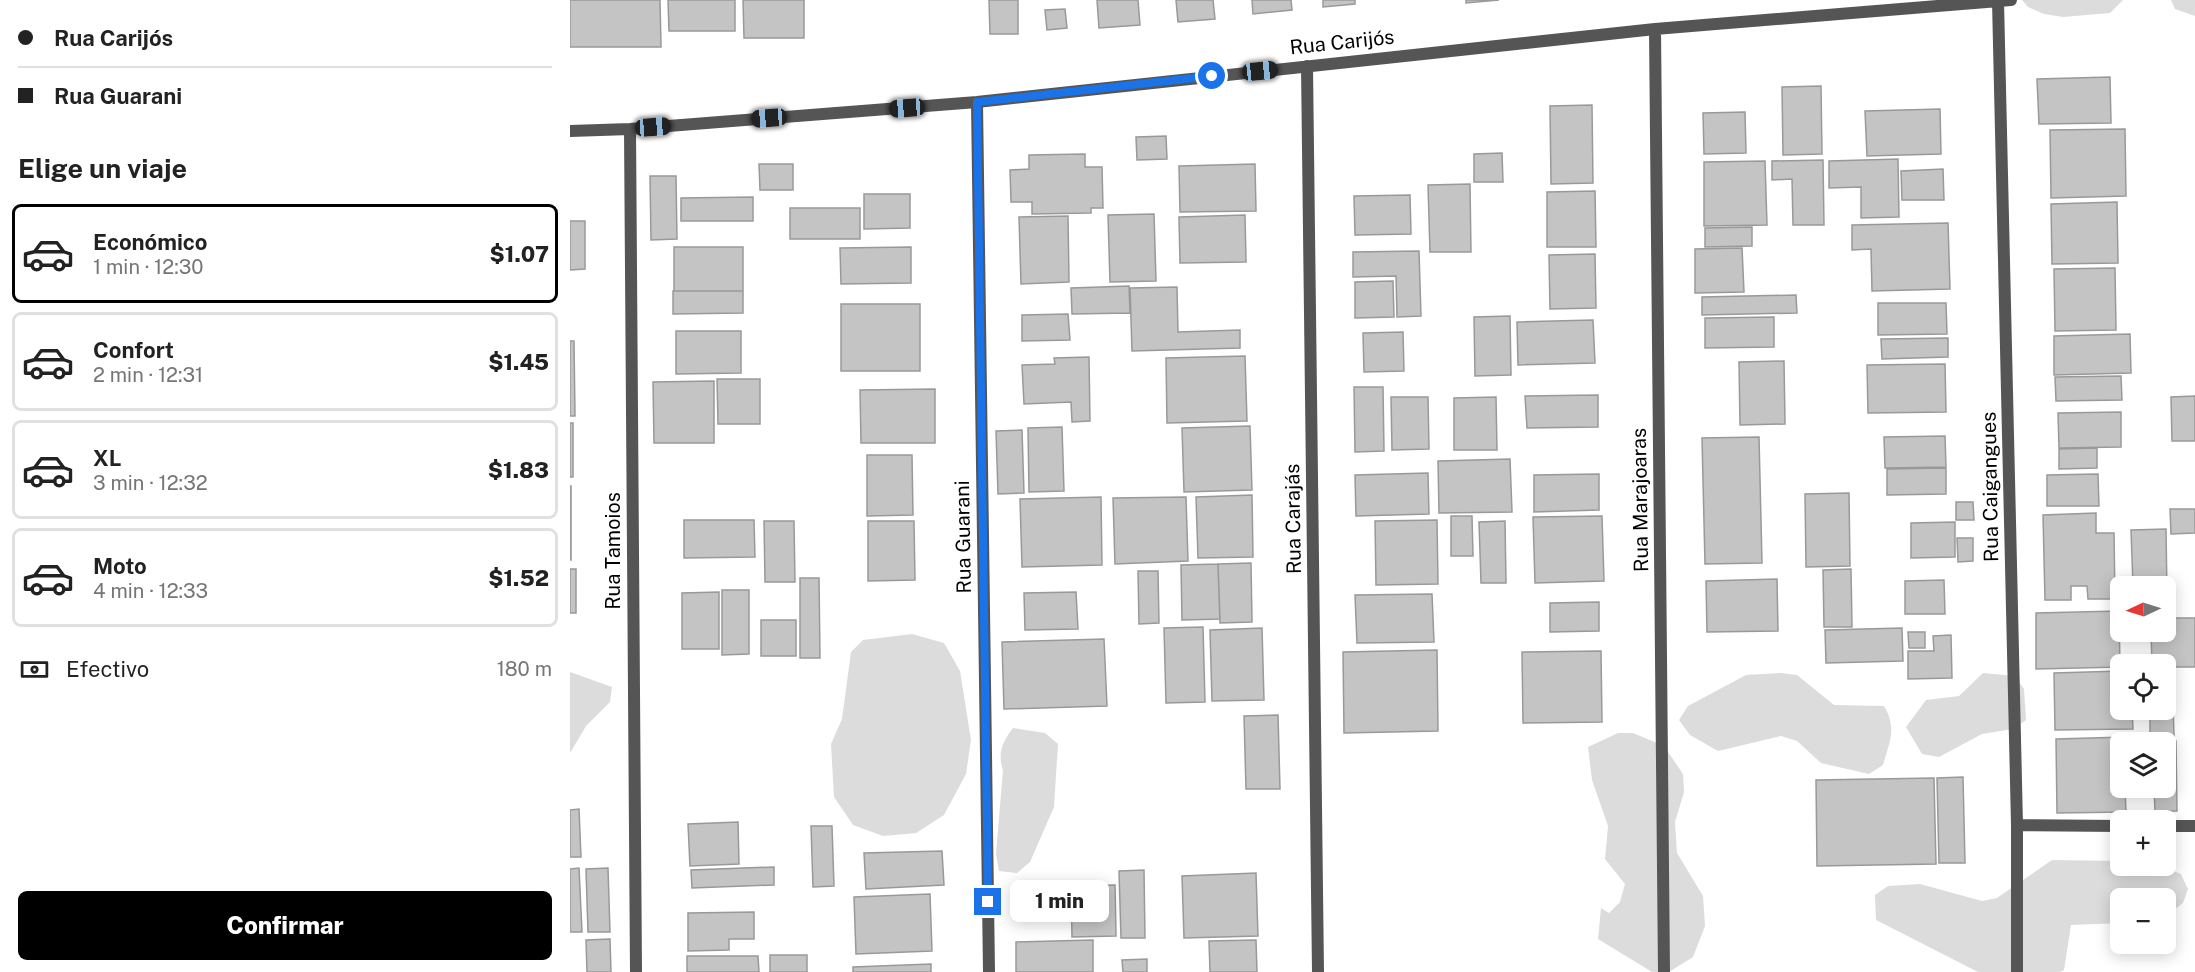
<!DOCTYPE html>
<html lang="es">
<head>
<meta charset="utf-8">
<style>
	body { margin:0; font-family:"Public Sans",sans-serif; background:#f2f2f2; color:#222; height:100vh; display:flex; flex-direction:column; font-size:22px; white-space:nowrap }
	* { box-sizing:border-box; margin:0 }
	p { font-size:20px; color:#767676 }
	.icon { flex:none; width:33px; height:33px; fill:none; stroke:currentColor; stroke-width:2; stroke-linecap:round; stroke-linejoin:round }
	.map { position:relative; flex:1; overflow:hidden }
	.sheet { display:flex; flex-direction:column; background:#fff; width:570px }
	.sheet>* { flex:none }
	.top-card { display:grid; align-content:center; height:132px; padding:0 18px; background:#fff }
	.needle { width:39px; rotate:266deg }
	.fabs { position:absolute; left:1540px; top:576px; display:grid; gap:12px }
	.fabs a { display:grid; place-items:center; width:66px; height:66px; border-radius:9px; background:#fff; box-shadow:0 3px 15px #0003; font-size:30px }
	.end { position:absolute; width:27px; height:27px; margin:-14px; border:8px solid #1a73e8; background:#fff; box-shadow:0 0 0 3px #fff }
	.from { border-radius:50% }
	.bubble { position:absolute; height:42px; border-radius:9px; background:#fff; box-shadow:0 3px 15px #0003; font-size:20px; font-weight:800; line-height:42px; text-align:center }
	.car { position:absolute; width:18px; height:36px; margin:-18px -9px; border-radius:8px; box-shadow:0 0 4px 2px #0007; background:linear-gradient(#222 24%,#8ab4d8 0 40%,#222 0 76%,#8ab4d8 0 86%,#222 0) }
	.top-card b { display:flex; align-items:center; gap:21px; height:57px; font-size:22px }
	.top-card b+b { border-top:2px solid #e0e0e0 }
	.top-card i { width:15px; height:15px; background:#222 }
	ul { padding:0; list-style:none }
	li { display:flex; align-items:center; gap:18px; height:99px; margin:0 12px 9px; padding:0 6px; border:3px solid #e0e0e0; border-radius:9px }
	li div { flex:1 }
	li b { display:block; font-size:22px }
	li em { font-style:normal; font-weight:800 }
	li.selected { border-color:#000 }
	li>.icon { width:54px; height:54px; stroke-width:1.5 }
	h2 { padding:0 18px; font-size:27px; line-height:72px }
	.pay { display:flex; align-items:center; gap:15px; height:66px; padding:0 18px; font-size:22px }
	.pay p { margin-inline-start:auto }
	.cta { display:flex; gap:12px; margin-top:auto; padding:12px 18px }
	.cta a { flex:1; height:69px; border-radius:9px; background:#000; color:#fff; font-size:24px; font-weight:800; line-height:69px; text-align:center }
	main { display:flex; flex:1; min-height:0 }
	.map>svg:first-child { display:block }
	.green { fill:#dcdcdc }
	.building { fill:#c4c4c4; stroke:#999; stroke-width:1.5 }
	.lines { fill:none; stroke-linecap:round; stroke-linejoin:round }
	.minor { stroke:#555; stroke-width:12 }
	.route { stroke:#1a73e8; stroke-width:8 }
	.labels { text-anchor:middle; stroke-width:4.5; stroke-linejoin:round; paint-order:stroke }
	.street-label { font-size:20px; fill:#000; stroke:#fff }
</style>
</head>
<body>
<main>
<section class="sheet">
<div class="top-card">
<b><i class="from"></i>Rua Carijós</b>
<b><i></i>Rua Guarani</b>
</div>
<h2>Elige un viaje</h2>
<ul>
<li class="selected"><svg class="icon" aria-label="car" viewBox="0 0 24 24"><path d="M5 17H2v-5l4-1 3-4h7l3 4 3 1v5h-3M9 17h6M6 11h13"/><circle cx="7" cy="17" r="2"/><circle cx="17" cy="17" r="2"/></svg><div><b>Económico</b><p>1 min · 12:30</p></div><em>$1.07</em></li>
<li><svg class="icon" aria-label="car" viewBox="0 0 24 24"><path d="M5 17H2v-5l4-1 3-4h7l3 4 3 1v5h-3M9 17h6M6 11h13"/><circle cx="7" cy="17" r="2"/><circle cx="17" cy="17" r="2"/></svg><div><b>Confort</b><p>2 min · 12:31</p></div><em>$1.45</em></li>
<li><svg class="icon" aria-label="car" viewBox="0 0 24 24"><path d="M5 17H2v-5l4-1 3-4h7l3 4 3 1v5h-3M9 17h6M6 11h13"/><circle cx="7" cy="17" r="2"/><circle cx="17" cy="17" r="2"/></svg><div><b>XL</b><p>3 min · 12:32</p></div><em>$1.83</em></li>
<li><svg class="icon" aria-label="car" viewBox="0 0 24 24"><path d="M5 17H2v-5l4-1 3-4h7l3 4 3 1v5h-3M9 17h6M6 11h13"/><circle cx="7" cy="17" r="2"/><circle cx="17" cy="17" r="2"/></svg><div><b>Moto</b><p>4 min · 12:33</p></div><em>$1.52</em></li>
</ul>
<div class="pay"><svg class="icon" aria-label="cash" viewBox="0 0 24 24"><path d="M3 7h18v10H3z"/><circle cx="12" cy="12" r="2"/></svg>Efectivo<p>180 m</p></div>
<div class="cta"><a>Confirmar</a></div>
</section>
<div class="map">
<svg width="1625" height="972" viewBox="0 0 1625 972">
	<rect width="100%" height="100%" fill="#fff"/>
	<path class="green" d="M1452,0H1553L1540,13L1493,17L1474,14L1458,7Z
		M1601,0H1625V16L1605,9Z
		M342,634L374,643L390,671L401,740L396,774L374,815L346,833L313,836L283,825L264,797L261,744L272,719L281,652L293,640Z
		M0,672L42,687L40,702L16,726L0,753Z
		M1211,673L1227,675L1264,705L1314,706C1327,728 1320,741 1313,765L1299,774L1251,763L1227,741L1211,736L1148,751L1120,735L1109,720L1118,706L1176,675Z
		M1413,673L1445,676L1454,689L1456,720L1443,729L1412,734L1369,757L1352,754L1336,727L1356,700L1389,696Z
		M443,728L475,733L488,744L484,807L460,862L447,873L429,871L426,854L433,770C427,753 433,741 443,728Z
		M1048,733H1063L1094,746L1113,774L1114,792L1105,822L1107,853L1133,896L1135,926L1123,957L1099,972H1082L1028,939L1031,908L1039,913L1050,902L1055,884L1035,859L1038,826L1022,780L1018,747Z
		M1482,860L1551,861V866H1591L1611,874L1618,889L1613,903L1596,916V898H1551V923L1501,925L1494,970L1490,972H1408L1306,920L1305,895L1318,886L1350,884L1412,901L1427,898Z"/>
	<path class="building" d="M0,0H90L91,47H0Z
		M98,0H165V31H99Z
		M173,0H234V38H174Z
		M419,0H448V34H420Z
		M527,0H568L570,25L529,28Z
		M606,0H643L645,19L608,22Z
		M682,0H721L722,10L683,14Z
		M753,0H785V4L753,7Z
		M896,0H929L896,3Z
		M495,9L497,28L477,30L475,10Z
		M1540,77L1541,123L1469,124L1467,79Z
		M1251,86L1252,154L1213,155L1212,87Z
		M1022,105L1023,183L981,184L980,106Z
		M1370,109L1371,154L1297,156L1295,111Z
		M1175,112L1176,153L1134,154L1133,113Z
		M1555,129L1556,196L1481,198L1480,130Z
		M596,136L597,159L567,160L566,137Z
		M932,153L933,182H904V154Z
		M515,154V167H532L533,208H521V213L462,214V202H441L440,170L459,169V155Z
		M1328,159L1329,217L1291,218V187L1259,188V161Z
		M1253,160L1254,225H1223L1222,179L1202,180V161Z
		M1195,161L1197,225L1134,226V162Z
		M189,164H223V190H190Z
		M685,164L686,211L610,212L609,166Z
		M1373,169L1374,200H1332L1331,171Z
		M80,176H106L107,239L81,240Z
		M900,184L901,252H860L858,185Z
		M1025,191L1026,247H977V192Z
		M294,194H340V228L294,229Z
		M840,195L841,234L785,235L784,196Z
		M183,197V221H111V198Z
		M1547,202L1548,263L1482,264L1481,204Z
		M220,208H290V239H220Z
		M584,214L586,281L540,282L538,215Z
		M675,215L676,262L610,263L609,217Z
		M498,216L499,282L451,284L449,217Z
		M0,221H15V269L0,270Z
		M1378,223L1380,289L1302,291L1301,249L1282,250V225Z
		M1182,227V246L1135,247V228Z
		M104,247H173V291H104Z
		M341,247V283L271,284L270,248Z
		M1172,248L1174,292L1125,293V249Z
		M849,251L851,316L827,317L826,276L783,277V252Z
		M1025,254L1026,308L980,309L979,255Z
		M1545,268L1546,330L1485,331L1484,269Z
		M823,281L824,317L785,318V282Z
		M559,286L560,313L502,314L501,288Z
		M607,287L608,332L670,330V348L562,351L560,288Z
		M103,291H173V313L103,314Z
		M1226,295L1227,313L1132,315V297Z
		M1308,303H1376L1377,334L1308,335Z
		M271,304H350V371H271Z
		M498,314L500,340L452,341V315Z
		M940,316L941,375L905,376L904,317Z
		M1204,317V347L1135,348V318Z
		M1023,320L1025,363L948,365L947,322Z
		M106,331H171V373L106,374Z
		M833,332L834,371L794,372L793,333Z
		M1560,334L1561,373L1484,375V336Z
		M1378,338V357L1312,359L1311,339Z
		M0,341H4L5,416H0Z
		M675,356L677,421L597,423L596,358Z
		M519,357L520,421L502,422L501,402L454,404L452,365L485,364L484,358Z
		M1214,361L1215,424L1170,425L1169,362Z
		M1375,364L1376,412L1298,413L1297,365Z
		M1551,376L1552,400L1486,401L1485,377Z
		M147,379H190V424H148Z
		M144,381V443H84L83,382Z
		M784,387H813L814,451L785,452Z
		M365,389V443H291L290,390Z
		M1028,395V427L957,428L955,396Z
		M1625,396V441H1602L1601,397Z
		M821,397H858L859,449L822,450Z
		M926,397L927,450H884V398Z
		M1551,412V447L1489,448L1488,413Z
		M0,423H3V477H0Z
		M680,426L682,490L614,492L612,428Z
		M492,427L494,491L459,492L458,428Z
		M452,430L454,493L428,494L426,431Z
		M1375,436L1376,467L1315,468L1314,437Z
		M1189,437L1192,563L1135,564L1132,438Z
		M1527,448V468L1489,469V449Z
		M297,455H342L343,515L297,516Z
		M940,459L942,512L869,513L868,461Z
		M1376,468V494L1317,495V469Z
		M858,473L859,514L786,516L785,475Z
		M1029,474V510L964,512V475Z
		M1528,474L1529,506H1477V475Z
		M0,486H1V560H0Z
		M1279,493L1280,566L1236,567L1235,494Z
		M682,495L683,557L628,558L626,497Z
		M531,497L532,565L452,567L450,499Z
		M616,497L618,561L545,564L543,498Z
		M1386,502H1403L1404,520H1386Z
		M1600,509H1625V533L1601,534Z
		M1526,513V533H1544L1545,599H1518L1517,586H1501V600H1475L1473,515Z
		M881,516H902L903,556H881Z
		M1032,516L1034,581L965,583L963,517Z
		M114,520H184L185,557L114,558Z
		M867,520L868,584L806,585L805,521Z
		M194,521H224L225,582H195Z
		M298,521H344L345,580L298,581Z
		M935,521L936,583H911L909,522Z
		M1385,522V557L1341,558V523Z
		M1596,529L1597,594L1596,586H1563L1561,530Z
		M1387,538H1403V561L1388,562Z
		M681,563L682,622L650,623L648,564Z
		M648,564L650,619L612,620L611,565Z
		M0,569H6V613H0Z
		M1281,569L1282,627H1254L1253,570Z
		M568,571H588L589,623L569,624Z
		M230,578H249L250,658H230Z
		M1207,579L1208,631L1137,632L1136,581Z
		M1374,580L1375,614H1335V581Z
		M152,590H179V654L152,655Z
		M149,592V649H112V593Z
		M506,592L508,629L455,630L454,593Z
		M862,594L864,642L787,643L785,595Z
		M1029,602V631L980,632V603Z
		M1549,611L1550,667L1466,669V613Z
		M1596,618H1625V667H1596V664H1582L1581,632H1596Z
		M191,620H226V656H191Z
		M633,627L635,702L596,703L594,628Z
		M692,628L694,700L642,701L640,630Z
		M1332,628L1333,661L1256,663L1255,630Z
		M1338,632H1355V648H1339Z
		M1381,635L1382,678L1338,679V651H1364L1363,636Z
		M534,639L537,706L434,709L432,642Z
		M867,650L868,731L774,733L773,652Z
		M1031,651L1032,722L953,723L952,652Z
		M1596,670H1602L1604,736H1580V710H1596Z
		M1551,671V710H1562L1563,729L1485,730L1484,673Z
		M708,715L710,789H676L674,716Z
		M1555,737V742H1551V788H1555L1556,812L1487,813L1486,739Z
		M1606,741L1607,811H1585L1584,788H1596V742H1583Z
		M1393,777L1395,863H1369L1367,778Z
		M1364,778L1366,864L1247,866L1246,780Z
		M9,809L11,857H0V810Z
		M168,822L169,864L120,866L118,824Z
		M241,826H262L264,886L243,887Z
		M372,851L374,885L296,889L294,853Z
		M204,867V885L122,888L121,870Z
		M9,868L12,932H0V869Z
		M38,868L40,932H18L16,869Z
		M574,870L575,938H551L549,871Z
		M686,873L688,936L614,938L612,876Z
		M545,885L546,936L502,937L501,886Z
		M360,894L362,951L286,954L284,897Z
		M184,912V939H159V950L118,951V913Z
		M40,939L41,972H17L16,940Z
		M523,940V972H446V942Z
		M686,940L687,972H640L639,941Z
		M200,955H237V972H200Z
		M117,956H188L189,972H117Z
		M577,959V972H553L552,960Z
		M361,964V972H283V967Z"/>
	<g class="lines">
		<path class="minor" d="M1428,1L1447,825V972
			M1085,29L1094,972
			M737,66L748,972
			M407,102L419,972
			M60,129L66,972
			M0,131L60,129L407,102L1085,29L1441,0
			M1447,825L1551,826
			M1596,826H1625"/>
	</g>
	<g class="lines">
		<path class="route" d="M418,902L407,102L642,76"/>
	</g>
	<g class="labels">
		<g class="street-label">
			<text transform="translate(772 42) rotate(-6)" y="7">Rua Carijós</text>
			<text transform="translate(1420 487) rotate(-91)" y="7">Rua Caigangues</text>
			<text transform="translate(1070 500) rotate(-91)" y="7">Rua Marajoaras</text>
			<text transform="translate(723 519) rotate(-91)" y="7">Rua Carajás</text>
			<text transform="translate(393 537) rotate(-91)" y="7">Rua Guarani</text>
			<text transform="translate(43 551) rotate(-90)" y="7">Rua Tamoios</text>
		</g>
	</g>
</svg>
<div class="fabs">
<a><svg class="needle" viewBox="-14 -14 28 28"><path d="M0-13l5 13h-10z" fill="#e53935"/><path d="M0 13l5-13h-10z" fill="#767676"/></svg></a>
<a><svg class="icon" aria-label="locate" viewBox="0 0 24 24"><circle cx="12" cy="12" r="6"/><path d="M12 2v4M12 18v4M2 12h4M18 12h4"/></svg></a>
<a><svg class="icon" aria-label="layers" viewBox="0 0 24 24"><path d="M12 4l9 5-9 5-9-5zM3 14l9 5 9-5"/></svg></a>
<a>+</a>
<a>−</a>
</div>
<i class="end from" style="left:642px;top:76px"></i>
<i class="end" style="left:418px;top:902px"></i>
<div class="bubble" style="left:440px;top:880px;width:99px">1 min</div>
<i class="car" style="left:690px;top:71px;rotate:84deg"></i>
<i class="car" style="left:337px;top:108px;rotate:266deg"></i>
<i class="car" style="left:199px;top:118px;rotate:266deg"></i>
<i class="car" style="left:83px;top:127px;rotate:86deg"></i>
</div>
</main>
</body>
</html>
